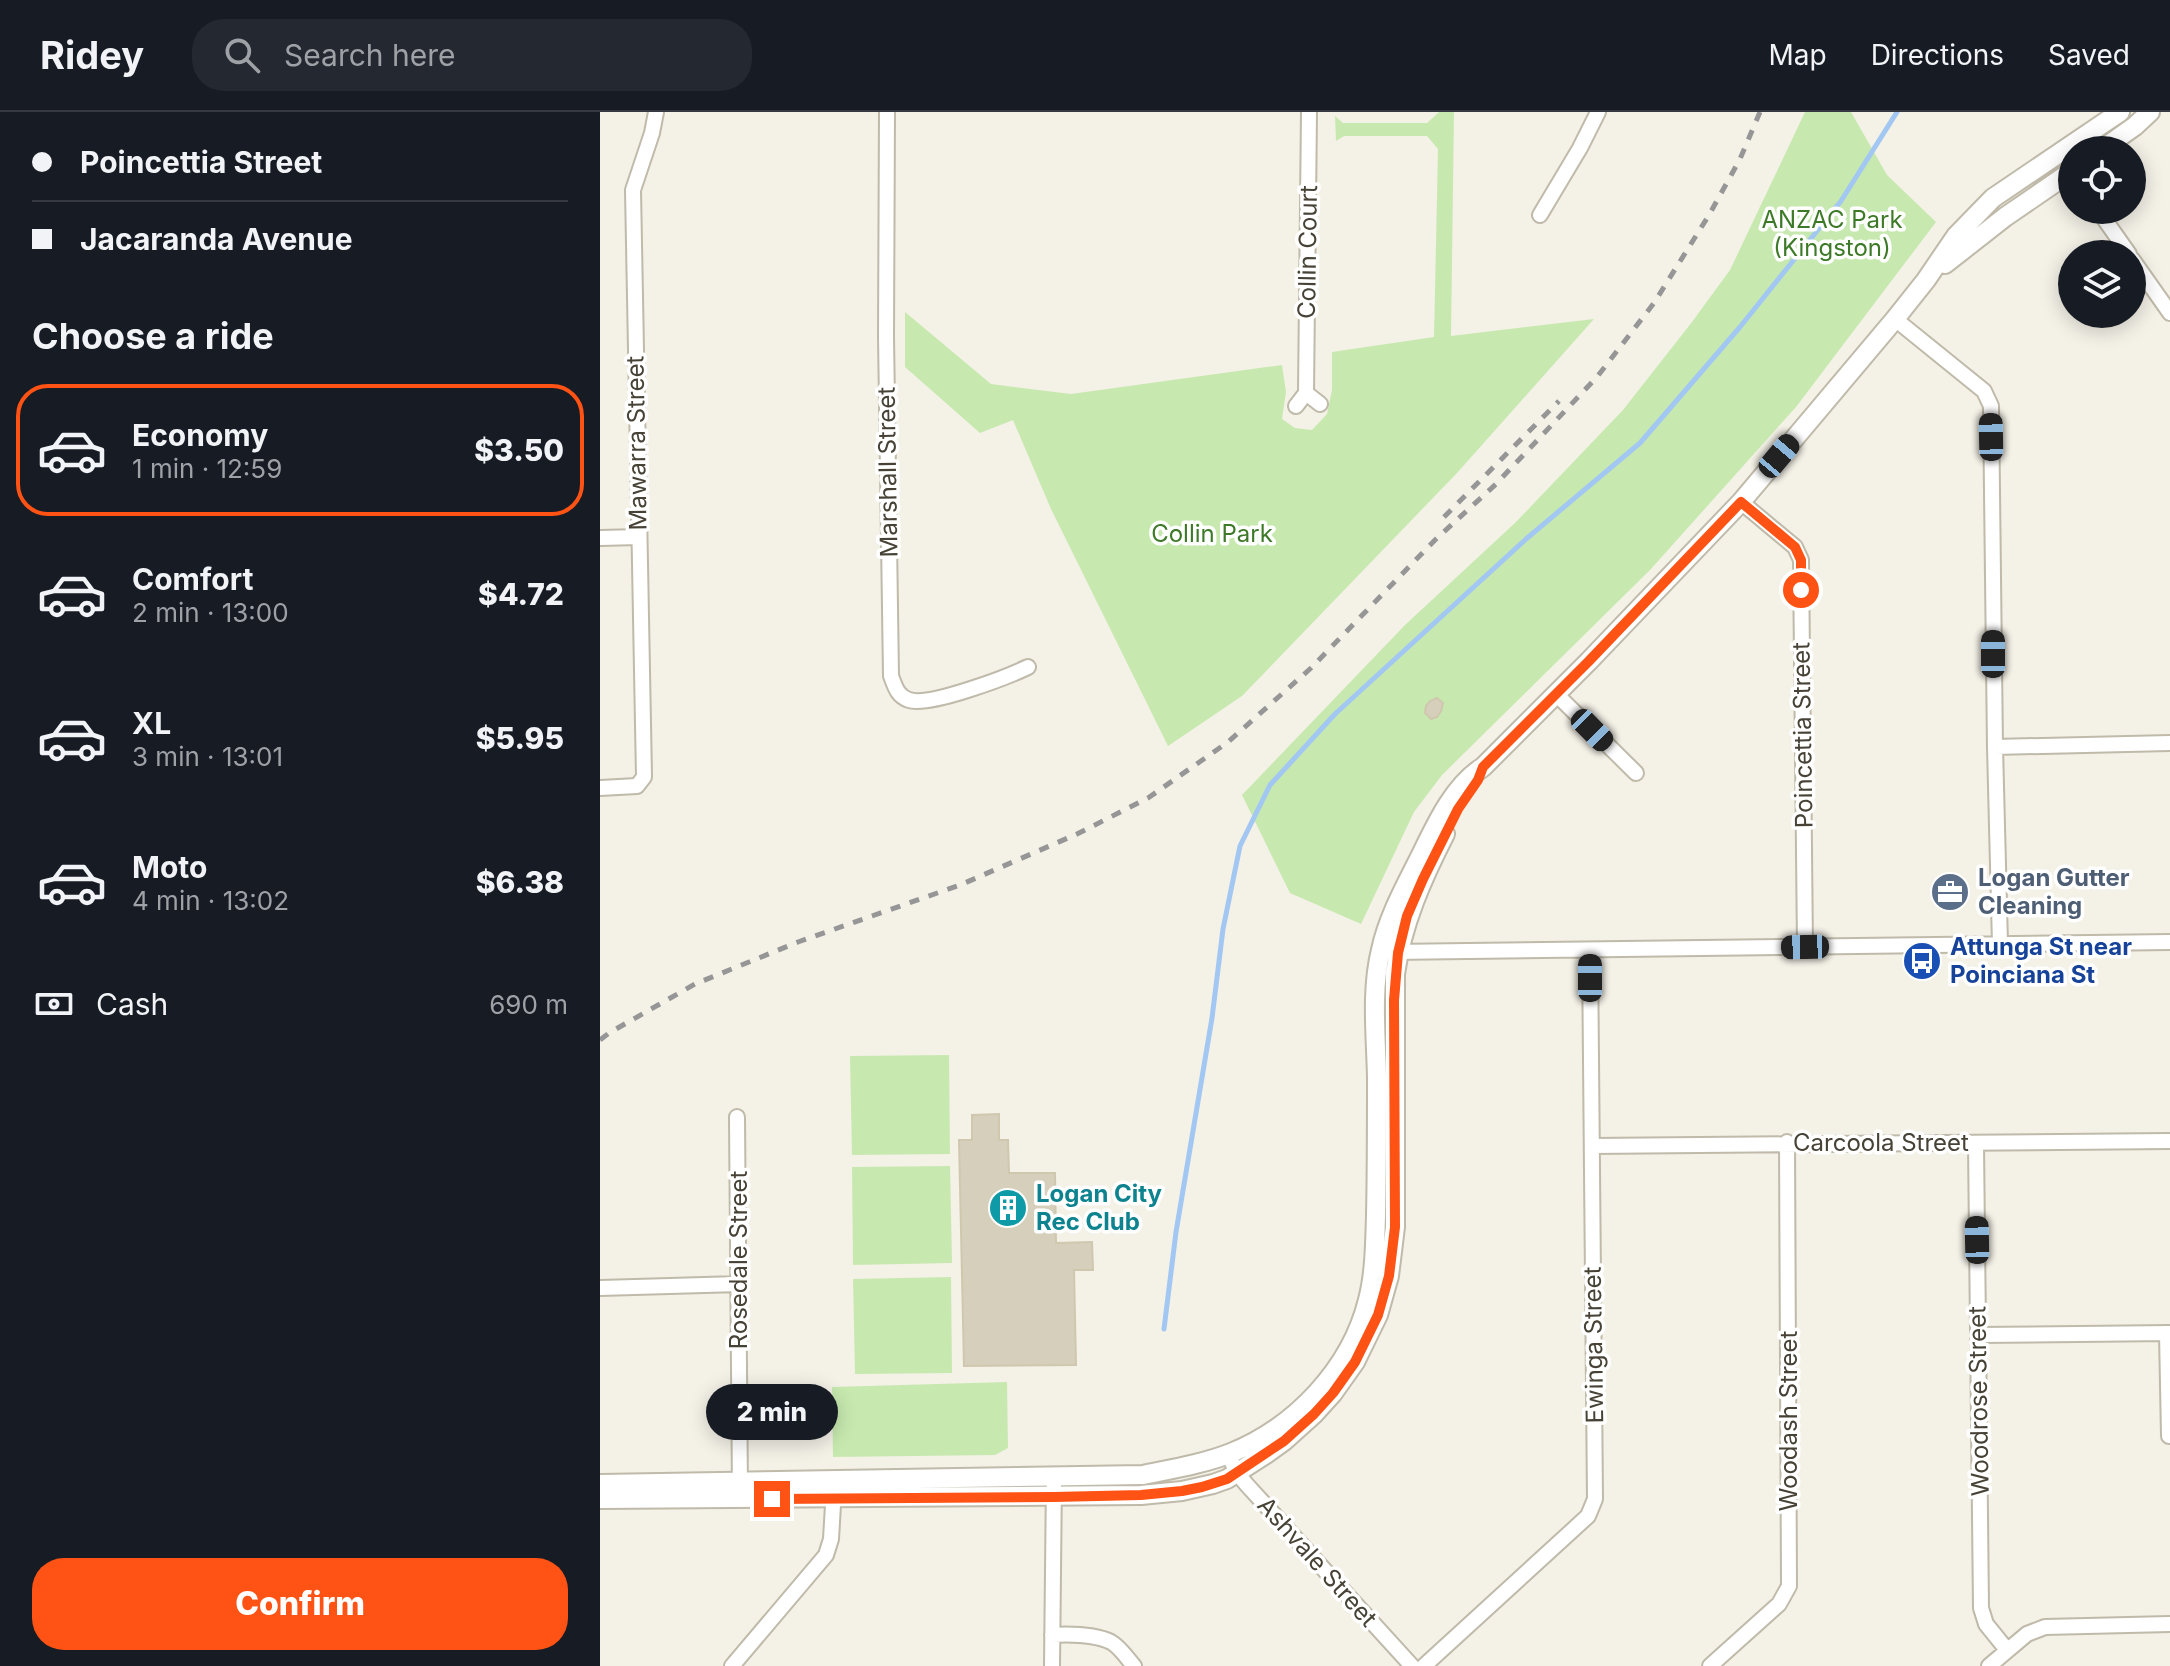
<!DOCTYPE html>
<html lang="en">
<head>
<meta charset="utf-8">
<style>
	body { margin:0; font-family:Inter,sans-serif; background:#242831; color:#f1f3f6; height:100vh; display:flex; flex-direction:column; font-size:30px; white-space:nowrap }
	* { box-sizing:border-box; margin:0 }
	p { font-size:26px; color:#9ea1a6 }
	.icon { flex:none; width:44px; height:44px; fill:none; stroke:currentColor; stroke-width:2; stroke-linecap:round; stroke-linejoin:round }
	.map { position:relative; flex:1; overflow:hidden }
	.sheet { display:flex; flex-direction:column; background:#171b24; width:600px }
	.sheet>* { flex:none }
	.top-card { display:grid; align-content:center; height:176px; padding:0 32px; background:#171b24 }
	.tools { position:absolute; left:1458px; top:24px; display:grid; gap:16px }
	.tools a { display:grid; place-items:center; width:88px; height:88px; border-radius:50%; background:#171b24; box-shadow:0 4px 20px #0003; font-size:40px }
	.end { position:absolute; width:36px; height:36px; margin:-18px; border:10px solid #fe5314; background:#fff; box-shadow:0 0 0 4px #fff }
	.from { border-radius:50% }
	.bubble { position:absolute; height:56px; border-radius:28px; background:#171b24; box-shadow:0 4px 20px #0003; font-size:26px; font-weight:800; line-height:56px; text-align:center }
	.car { position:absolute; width:24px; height:48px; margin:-24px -12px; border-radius:10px; box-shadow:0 0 6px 2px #0007; background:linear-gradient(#222 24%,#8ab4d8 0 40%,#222 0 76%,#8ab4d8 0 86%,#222 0) }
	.top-card b { display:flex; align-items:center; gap:28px; height:76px; font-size:30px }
	.top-card b+b { border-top:2px solid #363941 }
	.top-card i { width:20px; height:20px; background:#f1f3f6 }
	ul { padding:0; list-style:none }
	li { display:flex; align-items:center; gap:24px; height:132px; margin:0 16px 12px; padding:0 16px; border:4px solid transparent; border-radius:32px }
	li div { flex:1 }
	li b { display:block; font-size:30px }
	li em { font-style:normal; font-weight:800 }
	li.current { border-color:#fe5314 }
	li>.icon { width:72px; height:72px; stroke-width:1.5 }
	h2 { padding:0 32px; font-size:36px; line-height:96px }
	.pay { display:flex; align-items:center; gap:20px; height:88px; padding:0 32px; font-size:30px }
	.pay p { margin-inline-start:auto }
	.cta { display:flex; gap:16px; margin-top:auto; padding:16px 32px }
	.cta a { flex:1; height:92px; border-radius:32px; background:#fe5314; color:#fff; font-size:32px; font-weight:800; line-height:92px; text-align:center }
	header { display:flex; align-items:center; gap:48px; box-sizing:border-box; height:112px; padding:0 40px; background:#171b24; border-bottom:2px solid #363941 }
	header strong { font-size:38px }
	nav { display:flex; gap:44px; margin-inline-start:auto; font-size:28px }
	.search { width:560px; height:72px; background:#242831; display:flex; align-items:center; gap:20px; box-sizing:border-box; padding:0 28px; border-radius:32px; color:#9ea1a6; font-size:30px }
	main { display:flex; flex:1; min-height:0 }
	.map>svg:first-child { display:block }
	.green { fill:#c7e9af }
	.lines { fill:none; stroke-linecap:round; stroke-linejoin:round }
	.stream { stroke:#a2c7f2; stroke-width:5 }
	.building { fill:#d6cfbc; stroke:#d0c7af; stroke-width:2 }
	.minor-casing { stroke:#bfbaa9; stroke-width:18 }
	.tertiary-casing { stroke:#bfbaa9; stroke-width:22 }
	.minor { stroke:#fff; stroke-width:14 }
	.tertiary { stroke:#fff; stroke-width:18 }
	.rail { stroke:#969696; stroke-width:5; stroke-dasharray:10 10; stroke-linecap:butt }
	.route { stroke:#fe5314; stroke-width:10 }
	.labels { text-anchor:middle; stroke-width:7; stroke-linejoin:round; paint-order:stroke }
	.park-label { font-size:24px; fill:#3d7a27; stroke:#fff }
	.street-label { font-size:24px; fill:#474236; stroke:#fff }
	.service-label { font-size:24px; font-weight:bold; fill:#4e5e75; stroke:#fff; text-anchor:start }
	.transit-label { font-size:24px; font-weight:bold; fill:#164399; stroke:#fff; text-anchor:start }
	.culture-label { font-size:24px; font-weight:bold; fill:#0d838f; stroke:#fff; text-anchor:start }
</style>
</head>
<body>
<header>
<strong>Ridey</strong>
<div class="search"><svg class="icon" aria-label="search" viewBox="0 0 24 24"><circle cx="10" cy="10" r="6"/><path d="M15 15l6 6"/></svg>Search here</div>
<nav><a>Map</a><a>Directions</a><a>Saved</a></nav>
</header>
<main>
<section class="sheet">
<div class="top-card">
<b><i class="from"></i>Poincettia Street</b>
<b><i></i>Jacaranda Avenue</b>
</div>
<h2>Choose a ride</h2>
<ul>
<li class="current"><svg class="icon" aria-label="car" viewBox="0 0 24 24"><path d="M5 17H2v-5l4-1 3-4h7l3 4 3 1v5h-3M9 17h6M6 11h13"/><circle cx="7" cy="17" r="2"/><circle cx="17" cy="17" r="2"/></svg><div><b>Economy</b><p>1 min · 12:59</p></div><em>$3.50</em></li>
<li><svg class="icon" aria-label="car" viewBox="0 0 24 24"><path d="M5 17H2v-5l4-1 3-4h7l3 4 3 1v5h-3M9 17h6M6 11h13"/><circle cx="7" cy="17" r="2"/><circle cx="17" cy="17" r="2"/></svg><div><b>Comfort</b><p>2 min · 13:00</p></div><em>$4.72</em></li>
<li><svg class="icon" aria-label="car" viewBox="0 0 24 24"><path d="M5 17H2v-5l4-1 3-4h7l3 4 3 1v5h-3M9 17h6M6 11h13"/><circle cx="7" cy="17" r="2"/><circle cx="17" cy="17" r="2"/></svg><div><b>XL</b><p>3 min · 13:01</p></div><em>$5.95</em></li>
<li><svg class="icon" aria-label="car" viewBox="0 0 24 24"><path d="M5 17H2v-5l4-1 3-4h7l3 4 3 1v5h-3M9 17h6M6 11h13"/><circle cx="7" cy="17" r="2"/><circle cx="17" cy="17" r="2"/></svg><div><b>Moto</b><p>4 min · 13:02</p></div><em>$6.38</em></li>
</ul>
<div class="pay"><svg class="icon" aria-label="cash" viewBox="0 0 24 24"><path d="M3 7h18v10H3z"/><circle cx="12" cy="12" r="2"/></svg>Cash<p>690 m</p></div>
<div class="cta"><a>Confirm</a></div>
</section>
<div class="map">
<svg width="1570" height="1554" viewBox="0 0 1570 1554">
	<rect width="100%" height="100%" fill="#f4f1e7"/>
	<path class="green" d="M839,0H854L851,224L994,207L857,361L642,584L568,634L451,397L413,308L380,321L305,255V200L391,272L471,282L682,253L686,280L682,307L695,316L712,318L727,302L732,278V240L834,225L838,37L827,24H744L736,29L735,4L743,11H827Z
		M1205,0H1251L1287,63L1336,110L1196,295L1050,458L842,663L814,700L761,812L690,781L642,683L805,513L916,410L1023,298L1092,210L1130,158Z
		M349,943L350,1042L252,1043L250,944Z
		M350,1054L352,1151L253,1153L252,1055Z
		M351,1165L352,1261L255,1262L253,1167Z
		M407,1270L408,1336L395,1343L233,1345L232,1275Z"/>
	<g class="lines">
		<path class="stream" d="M564,1217L576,1120L612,906L623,817L640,734L670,673L735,602L926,427L1040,331L1140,215L1241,89L1297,0"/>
	</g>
	<path class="building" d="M837,586L843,591L841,599L837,605L831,607L825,601L826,594L830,589Z
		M399,1002V1028H408L409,1061H455L456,1131L492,1130L493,1158H474L476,1253L364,1254L359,1028H372V1003Z"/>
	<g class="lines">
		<g class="minor-casing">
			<path id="minor" d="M287,0L286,224L291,564C295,574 297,584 309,588C329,595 407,565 428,555
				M1498,98L1529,142
				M940,103L980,36L998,0
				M1532,147L1570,201
				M1295,207L1384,279L1391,294L1395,635L1400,832
				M706,281L709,0
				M696,294L706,281L720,292
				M1141,390L1195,435L1201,448L1205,835
				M0,426L39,425
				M955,581L1036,661
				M1395,635L1570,631
				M0,676L37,674L44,665L33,78L52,21L56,0
				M791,840L1570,830
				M137,1005L140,1380
				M1376,1032L1381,1496L1386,1512L1407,1538
				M992,1034C1185,1031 1377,1032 1570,1029
				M0,1176L139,1172
				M1567,1221L1569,1324
				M1379,1223L1570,1221
				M628,1342L637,1361L647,1373L812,1554
				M452,1523C471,1522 494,1522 511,1530C520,1535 527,1546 534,1554
				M132,1554L226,1443L231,1427L234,1376
				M452,1554L454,1366
				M824,1554L988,1404L995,1387L990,838
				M1110,1554L1179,1492L1189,1474L1187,1030
				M1389,1554L1427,1522L1445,1515L1570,1512"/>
		</g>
		<g class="tertiary-casing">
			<path id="tertiary" d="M1501,38L1535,14L1550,0
				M1345,152L1405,105L1472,59
				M0,1372L543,1363C572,1357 603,1352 631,1341C695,1315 751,1257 768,1188C775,1161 775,1132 776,1104C777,1058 777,1011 777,965C776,923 771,878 781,838C788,805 806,773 821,743C836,712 854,673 883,655L989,549L1141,390L1295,207L1326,168L1356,124L1393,86L1520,0
				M0,1387L541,1383L582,1379L613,1372L627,1367L666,1342L684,1329L714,1302L733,1281L755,1250L778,1203L789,1164L795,1115V862C802,812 822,767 845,722"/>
		</g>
		<use href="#minor" class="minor"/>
		<use href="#tertiary" class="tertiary"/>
		<path class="rail" d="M844,405L959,289
			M0,928L9,921L95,872L198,830L360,773L477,722L548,686L628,630L711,556L835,428L896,372L997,265L1054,191L1109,103L1140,47L1160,0"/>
	</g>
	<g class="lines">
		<path class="route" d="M172,1387L454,1385L541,1383L582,1379L602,1375L627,1367L684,1329L714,1302L733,1281L755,1250L778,1203L789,1164L795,1115L794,888L798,841L807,804L823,767L858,697L878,668L883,655L989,549L1141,390L1195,435L1201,448V478"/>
	</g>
	<defs>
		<g id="office-disc" transform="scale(2)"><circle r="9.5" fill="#5c6f8a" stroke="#fff"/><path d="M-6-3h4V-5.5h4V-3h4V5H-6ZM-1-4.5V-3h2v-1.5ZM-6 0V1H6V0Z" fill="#fff"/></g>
		<g id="bus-disc" transform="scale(2)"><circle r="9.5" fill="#1a4fb4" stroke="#fff"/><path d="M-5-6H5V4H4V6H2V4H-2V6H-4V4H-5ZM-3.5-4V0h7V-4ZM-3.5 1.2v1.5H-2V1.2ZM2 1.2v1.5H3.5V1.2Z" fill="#fff"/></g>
		<g id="building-disc" transform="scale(2)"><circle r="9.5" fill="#0f9aa8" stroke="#fff"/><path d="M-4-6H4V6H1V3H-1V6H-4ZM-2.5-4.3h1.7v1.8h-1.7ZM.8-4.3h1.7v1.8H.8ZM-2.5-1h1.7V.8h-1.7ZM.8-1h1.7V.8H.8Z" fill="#fff"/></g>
	</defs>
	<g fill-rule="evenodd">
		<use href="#office-disc" x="1350" y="780"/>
		<use href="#bus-disc" x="1322" y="849"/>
		<use href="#building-disc" x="408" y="1096"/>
	</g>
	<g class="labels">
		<g class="park-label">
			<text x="1232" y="116">ANZAC Park<tspan x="1232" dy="28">(Kingston)</tspan></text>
			<text x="612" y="430">Collin Park</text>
		</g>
		<g class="street-label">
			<text transform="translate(708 140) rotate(-89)" y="8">Collin Court</text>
			<text transform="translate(37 331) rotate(-91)" y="8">Mawarra Street</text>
			<text transform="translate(288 360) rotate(-91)" y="8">Marshall Street</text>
			<text transform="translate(1203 623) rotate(-91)" y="8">Poincettia Street</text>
			<text x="1281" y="1039">Carcoola Street</text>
			<text transform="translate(139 1148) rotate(-90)" y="8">Rosedale Street</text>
			<text transform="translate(994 1233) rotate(-91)" y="8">Ewinga Street</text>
			<text transform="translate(1379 1289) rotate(-91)" y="8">Woodrose Street</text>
			<text transform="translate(1189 1309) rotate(-90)" y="8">Woodash Street</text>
			<text transform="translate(717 1450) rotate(48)" y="8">Ashvale Street</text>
		</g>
		<g class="service-label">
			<text x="1378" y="774">Logan Gutter<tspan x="1378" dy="28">Cleaning</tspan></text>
		</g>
		<g class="transit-label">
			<text x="1350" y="843">Attunga St near<tspan x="1350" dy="28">Poinciana St</tspan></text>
		</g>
		<g class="culture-label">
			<text x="436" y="1090">Logan City<tspan x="436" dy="28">Rec Club</tspan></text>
		</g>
	</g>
</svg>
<div class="tools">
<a><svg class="icon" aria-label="locate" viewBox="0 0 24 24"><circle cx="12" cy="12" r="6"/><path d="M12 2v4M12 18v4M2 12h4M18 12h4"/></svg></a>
<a><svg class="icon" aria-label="layers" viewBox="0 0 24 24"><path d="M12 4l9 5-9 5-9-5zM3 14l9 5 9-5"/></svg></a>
</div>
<i class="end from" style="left:1201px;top:478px"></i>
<i class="end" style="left:172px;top:1387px"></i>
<div class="bubble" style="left:106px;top:1272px;width:132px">2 min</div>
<i class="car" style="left:1391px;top:325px;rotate:359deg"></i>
<i class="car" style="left:1179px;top:344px;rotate:40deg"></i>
<i class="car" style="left:1393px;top:542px;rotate:0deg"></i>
<i class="car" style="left:992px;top:618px;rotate:135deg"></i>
<i class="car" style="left:1205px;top:835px;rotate:269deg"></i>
<i class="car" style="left:990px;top:866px;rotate:0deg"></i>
<i class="car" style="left:1377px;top:1128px;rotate:359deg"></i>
</div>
</main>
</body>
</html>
